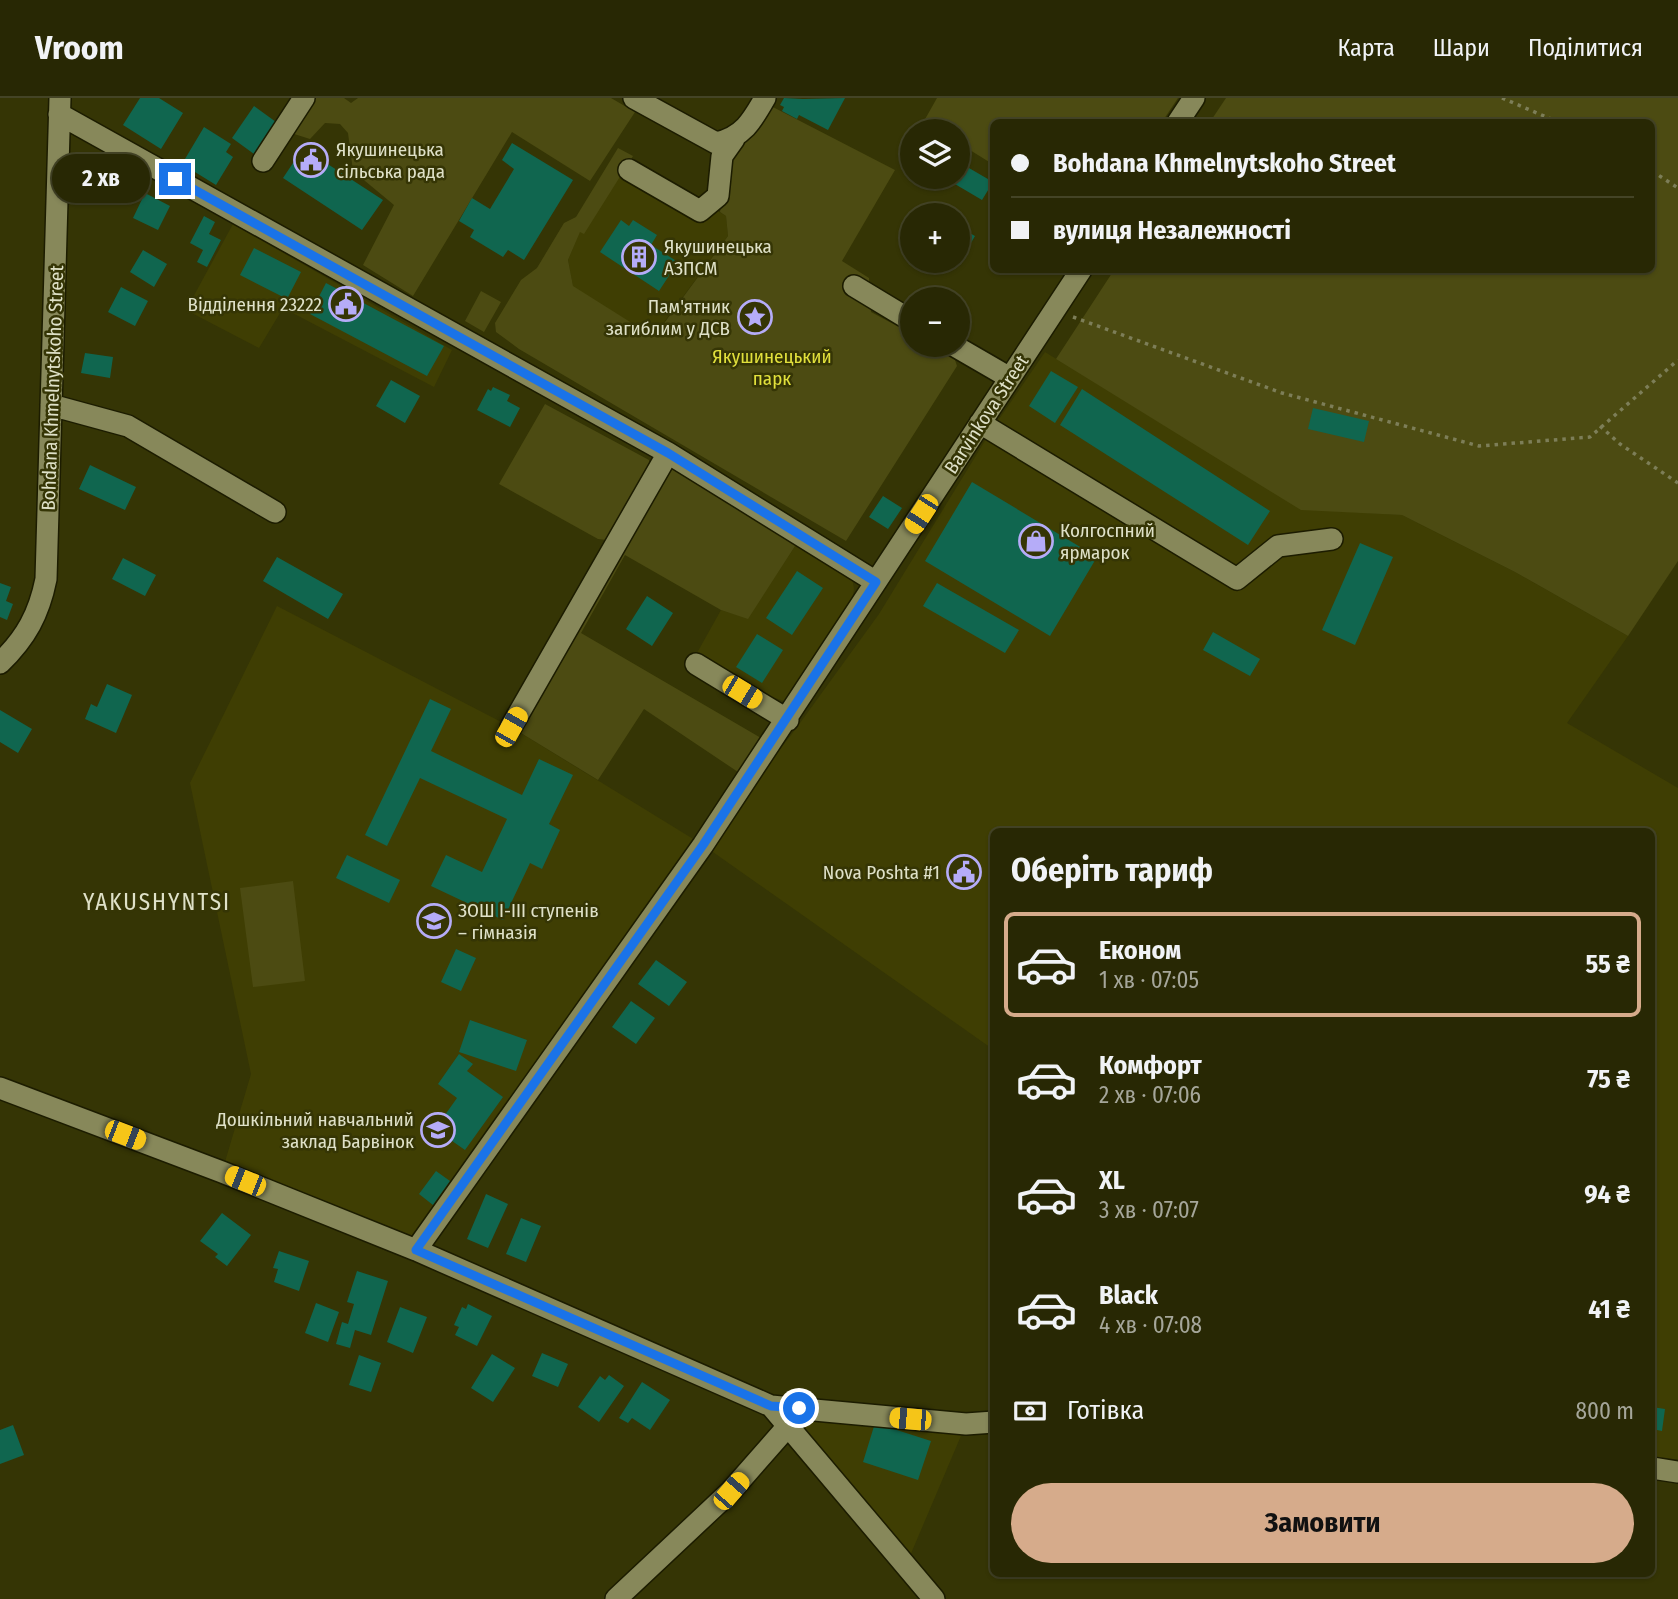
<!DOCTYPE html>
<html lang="uk">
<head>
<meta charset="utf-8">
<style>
	body { margin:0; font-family:"Fira Sans Condensed",sans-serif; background:#343413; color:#f1f3f6; height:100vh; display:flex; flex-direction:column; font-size:26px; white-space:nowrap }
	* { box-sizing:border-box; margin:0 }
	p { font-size:23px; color:#a5a69a }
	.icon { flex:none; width:38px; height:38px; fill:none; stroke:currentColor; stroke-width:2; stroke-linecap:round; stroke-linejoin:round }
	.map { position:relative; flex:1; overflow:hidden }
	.sheet { position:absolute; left:990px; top:730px; width:665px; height:749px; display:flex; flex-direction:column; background:#282804; border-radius:10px; box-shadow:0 2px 5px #0004,0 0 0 2px #444426 }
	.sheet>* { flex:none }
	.banner { position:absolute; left:990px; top:21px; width:665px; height:154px; border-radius:10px; box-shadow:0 2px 5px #0004,0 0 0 2px #444426; display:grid; align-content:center; height:154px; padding:0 21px; background:#282804 }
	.buttons { position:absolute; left:900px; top:21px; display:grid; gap:14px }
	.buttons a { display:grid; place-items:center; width:70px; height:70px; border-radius:50%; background:#282804; box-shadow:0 2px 5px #0004,0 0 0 2px #444426; font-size:35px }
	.end { position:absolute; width:32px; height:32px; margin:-16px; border:9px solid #1a73e8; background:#fff; box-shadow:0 0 0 4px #fff }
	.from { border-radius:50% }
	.bubble { position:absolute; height:49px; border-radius:24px; background:#282804; box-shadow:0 2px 5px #0004,0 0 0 2px #444426; font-size:23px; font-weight:700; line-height:49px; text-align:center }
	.car { position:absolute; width:21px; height:42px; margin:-21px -10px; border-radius:9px; box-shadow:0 0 5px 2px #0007; background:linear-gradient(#f5c518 24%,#345 0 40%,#f5c518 0 76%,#345 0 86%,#f5c518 0) }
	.banner b { display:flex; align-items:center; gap:24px; height:66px; font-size:26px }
	.banner b+b { border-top:2px solid #444426 }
	.banner i { width:18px; height:18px; background:#f1f3f6 }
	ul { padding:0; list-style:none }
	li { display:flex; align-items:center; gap:21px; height:105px; margin:0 14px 10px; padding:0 7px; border:4px solid transparent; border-radius:10px }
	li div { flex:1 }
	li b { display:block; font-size:26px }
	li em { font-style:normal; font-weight:700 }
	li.selected { border-color:#d6ab8b }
	li>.icon { width:63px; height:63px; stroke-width:1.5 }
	h2 { padding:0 21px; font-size:32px; line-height:84px }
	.pay { display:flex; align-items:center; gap:18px; height:77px; padding:0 21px; font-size:26px }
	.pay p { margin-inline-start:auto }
	.primary-button { display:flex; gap:14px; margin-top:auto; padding:14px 21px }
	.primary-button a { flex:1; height:80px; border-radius:42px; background:#d6ab8b; color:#111; font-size:28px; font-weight:700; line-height:80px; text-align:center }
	header { display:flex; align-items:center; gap:42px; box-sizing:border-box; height:98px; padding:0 35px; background:#282804; border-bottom:2px solid #444426 }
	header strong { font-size:33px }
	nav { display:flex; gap:38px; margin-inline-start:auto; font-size:24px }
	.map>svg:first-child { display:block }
	.built { fill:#3f3e03 }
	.green { fill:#4c4b12 }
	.building { fill:#10664f }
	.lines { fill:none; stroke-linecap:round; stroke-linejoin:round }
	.minor-casing { stroke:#1c1c00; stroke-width:24 }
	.path { stroke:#7d7e58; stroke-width:3.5; stroke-dasharray:3.5 5; stroke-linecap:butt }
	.minor { stroke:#87885a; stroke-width:21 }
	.route { stroke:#1a73e8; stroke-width:9 }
	.labels { text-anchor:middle; stroke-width:5; stroke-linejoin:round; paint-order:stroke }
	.poi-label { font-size:19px; fill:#dfe1c8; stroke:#353505; text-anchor:start }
	.park-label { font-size:19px; fill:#e1e03c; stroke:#353505 }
	.street-label { font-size:19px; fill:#dfe1c8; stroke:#353505 }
	.quarter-label { font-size:23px; letter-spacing:2px; fill:#dfe1c8; stroke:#353505 }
</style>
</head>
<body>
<header>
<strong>Vroom</strong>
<nav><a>Карта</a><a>Шари</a><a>Поділитися</a></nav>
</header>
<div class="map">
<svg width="1678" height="1501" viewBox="0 0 1678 1501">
	<rect width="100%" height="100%" fill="#353505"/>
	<path class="built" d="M627,58L726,118L728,138L653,239L573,189L568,162L580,133Z
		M233,126L452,252L434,289L283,210L259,250L186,212Z
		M1045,254L1301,411L1402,417L1515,474L1628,538L1567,625L1678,690V1374L1652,1370V733H994V952L703,747L416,1152L222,1074L251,976L190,685L277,508L511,629L703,747L792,636L879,516L991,333Z
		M797,445L852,479L854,491L851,508L790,605L763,596L697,555L721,512L748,520Z
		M771,1308L966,1326L907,1465Z"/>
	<path class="green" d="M314,0H344L351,5L358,0H611L635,14L590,83L512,34L413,198L363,167L394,107L353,73L348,35L340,26L325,25L310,41L291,35Z
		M937,0H1178L1162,24H994V67L957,44V33H940L924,23Z
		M1226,0H1678V463L1628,538L1515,474L1402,417L1301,412L1056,261L1114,172H1652V24H1210Z
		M769,7L895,72L842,163L869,180L871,214L912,236V247H931L954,259L957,268L846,443L519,251L496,234L495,225L521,182L537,170L564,125L576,119L618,50L633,58L584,136L580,134L568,162L573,188L654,239L728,138L726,118L720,114L729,64Z
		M481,193L501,204L484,234L465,223Z
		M545,306L649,362V372L607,442L598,441L499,386Z
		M665,369H675L797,445L748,521L721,512L625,457L581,535L766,643L741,676L644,611L598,682L516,632Z
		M293,783L305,883L253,889L240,790Z"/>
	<path class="building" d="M140,0H159L183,15L161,51L123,27Z
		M784,0L803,1L845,0L828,32L799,17L797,21L782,13L784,9L780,7Z
		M254,8L276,24L254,56L232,40Z
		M204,29L231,46L226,54L233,59L216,87L182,66Z
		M512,45L573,82L524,162L508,152L503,159L470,139L474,132L459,123L472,100L490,111L514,71L502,62Z
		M303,50L383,102L362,132L283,80Z
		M957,63L993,84L982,102L943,79H957Z
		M104,68L128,78L118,102L94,92Z
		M145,95L170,108L158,132L133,120Z
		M204,118L215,124L209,136L221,142L207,169L197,164L203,152L190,145Z
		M621,122L629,128L633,122L657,137L651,147L678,164L659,193L600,154Z
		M957,128L975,138L961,162L957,159Z
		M254,150L301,174L287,201L240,177Z
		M143,152L167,166L154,189L130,174Z
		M326,185L444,248L427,278L310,216Z
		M121,189L148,203L135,228L108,214Z
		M85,255L113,259L110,280L81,275Z
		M1051,273L1078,289L1055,325L1029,308Z
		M391,282L420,298L405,325L376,308Z
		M493,289L510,297L507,303L520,310L510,329L477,312L488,291L491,293Z
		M1082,291L1270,413L1248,447L1060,327Z
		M1313,310L1369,323L1364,344L1308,331Z
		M90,367L136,389L125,412L79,391Z
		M972,384L1097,459L1050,538L925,463Z
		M883,398L902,410L888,431L869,419Z
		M1360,445L1393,459L1355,547L1322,532Z
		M277,459L343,496L328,521L263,483Z
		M123,460L156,477L145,498L112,481Z
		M797,473L823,490L792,537L766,520Z
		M0,485L11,489L6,503L13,506L7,522L0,519Z
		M937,485L1019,532L1005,555L923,508Z
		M647,498L673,515L652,548L626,531Z
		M1213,534L1260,561L1250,578L1203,552Z
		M757,536L783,552L762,585L736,569Z
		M107,586L132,597L116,635L85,621L91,606L97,609Z
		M430,601L451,611L431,653L522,697L539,661L573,677L549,726L560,732L542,771L530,765L503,822L431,788L446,757L482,774L507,721L420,680L387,748L365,737Z
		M0,612L32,631L18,655L0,644Z
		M347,757L400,782L389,805L336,780Z
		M456,851L476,860L461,893L441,884Z
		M656,862L687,884L669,908L638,886Z
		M631,903L655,920L636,946L612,929Z
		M470,922L527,942L516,973L459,954Z
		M459,956L473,966L467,973L503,999L465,1052L435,1031L457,1000L438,986Z
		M436,1073L450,1083L433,1107L419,1096Z
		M486,1096L508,1106L488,1150L467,1141Z
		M222,1115L251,1137L227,1168L215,1159L218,1156L200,1143Z
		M521,1120L541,1128L526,1164L506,1156Z
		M279,1153L309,1163L299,1193L274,1184L278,1171L273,1170Z
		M357,1173L388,1183L371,1237L355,1232L350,1250L336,1246L342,1224L348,1226L354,1206L347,1204Z
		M316,1205L339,1214L328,1244L305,1235Z
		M468,1206L492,1218L477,1248L455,1237L459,1229L454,1227L462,1209L466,1211Z
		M400,1209L427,1219L413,1255L387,1244Z
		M542,1255L568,1266L558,1289L532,1278Z
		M492,1256L515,1270L493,1304L471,1290Z
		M359,1257L381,1265L371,1294L349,1287Z
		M609,1277L624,1288L599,1324L578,1309L600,1278L605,1282Z
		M642,1284L670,1302L650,1332L632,1320L628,1325L619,1320Z
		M1652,1309L1665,1311L1662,1333L1652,1331Z
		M875,1325L931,1343L918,1382L863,1364Z
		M13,1327L24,1357L0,1366V1332Z"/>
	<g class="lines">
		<g class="minor-casing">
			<path id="minor" d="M634,0L716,45C743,39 752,23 765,0
				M59,16L668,355L876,484
				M1178,24L1194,0
				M263,63L304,0
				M629,72L700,113L718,98L722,58L734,41
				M854,188L912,223
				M953,247L1010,280
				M51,307L128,328L275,414
				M980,325L1237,481L1278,448L1332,441
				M0,565C26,540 39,516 46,481L60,0
				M696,566L788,622
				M511,629L668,355
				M0,990L222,1074L416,1152L771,1308L934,1501
				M416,1152L703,747L1081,172
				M771,1308L966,1326L994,1324
				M1652,1370L1678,1374
				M616,1501L731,1393L788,1328"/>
		</g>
		<path class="path" d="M1502,0L1558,24
			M1652,73L1678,90
			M1073,219L1282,295L1479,348L1590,339L1678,262
			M1600,328L1620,346L1678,385"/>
		<use href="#minor" class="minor"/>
	</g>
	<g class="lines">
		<path class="route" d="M175,81L668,355L876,484L703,747L416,1152L771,1308L799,1310"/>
	</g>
	<defs>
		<g id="civic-ring" transform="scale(1.75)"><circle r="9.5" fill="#353505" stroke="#b5acf8" stroke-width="1.5"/><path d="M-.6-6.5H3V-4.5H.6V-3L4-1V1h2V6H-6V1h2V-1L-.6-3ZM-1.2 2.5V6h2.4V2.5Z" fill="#b5acf8"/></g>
		<g id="building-ring" transform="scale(1.75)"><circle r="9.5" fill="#353505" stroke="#b5acf8" stroke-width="1.5"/><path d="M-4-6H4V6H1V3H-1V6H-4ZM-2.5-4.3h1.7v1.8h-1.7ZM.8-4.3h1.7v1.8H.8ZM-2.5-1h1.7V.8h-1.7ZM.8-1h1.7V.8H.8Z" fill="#b5acf8"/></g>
		<g id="sight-ring" transform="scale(1.75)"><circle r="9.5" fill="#353505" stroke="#b5acf8" stroke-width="1.5"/><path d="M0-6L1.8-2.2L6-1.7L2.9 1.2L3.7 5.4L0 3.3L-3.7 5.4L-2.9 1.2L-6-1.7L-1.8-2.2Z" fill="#b5acf8"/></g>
		<g id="shop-ring" transform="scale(1.75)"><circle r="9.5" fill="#353505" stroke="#b5acf8" stroke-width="1.5"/><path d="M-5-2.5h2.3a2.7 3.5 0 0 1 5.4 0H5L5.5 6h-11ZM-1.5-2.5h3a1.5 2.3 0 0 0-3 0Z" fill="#b5acf8"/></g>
		<g id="school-ring" transform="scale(1.75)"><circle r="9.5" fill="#353505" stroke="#b5acf8" stroke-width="1.5"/><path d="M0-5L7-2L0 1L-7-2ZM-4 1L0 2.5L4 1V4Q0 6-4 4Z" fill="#b5acf8"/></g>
	</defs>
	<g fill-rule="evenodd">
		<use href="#civic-ring" x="311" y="62"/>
		<use href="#building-ring" x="639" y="159"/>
		<use href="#civic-ring" x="346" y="206"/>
		<use href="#sight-ring" x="755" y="219"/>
		<use href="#shop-ring" x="1036" y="443"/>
		<use href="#civic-ring" x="964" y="774"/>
		<use href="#school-ring" x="434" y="823"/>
		<use href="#school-ring" x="438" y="1032"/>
	</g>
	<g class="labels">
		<g class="poi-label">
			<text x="336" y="58">Якушинецька<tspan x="336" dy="22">сільська рада</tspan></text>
			<text x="664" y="155">Якушинецька<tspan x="664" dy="22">АЗПСМ</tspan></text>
			<text x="322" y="213" text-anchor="end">Відділення 23222</text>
			<text x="730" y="215" text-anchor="end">Пам'ятник<tspan x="730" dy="22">загиблим у ДСВ</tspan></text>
			<text x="1060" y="439">Колгоспний<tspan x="1060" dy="22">ярмарок</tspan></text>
			<text x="940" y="781" text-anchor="end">Nova Poshta #1</text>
			<text x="458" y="819">ЗОШ І-ІІІ ступенів<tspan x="458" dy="22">– гімназія</tspan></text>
			<text x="414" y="1028" text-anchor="end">Дошкільний навчальний<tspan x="414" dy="22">заклад Барвінок</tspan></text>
		</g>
		<g class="park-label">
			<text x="772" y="265">Якушинецький<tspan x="772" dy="22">парк</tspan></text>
		</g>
		<g class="street-label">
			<text transform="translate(52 290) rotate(-88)" y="7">Bohdana Khmelnytskoho Street</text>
			<text transform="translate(986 316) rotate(-57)" y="7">Barvinkova Street</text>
		</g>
		<g class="quarter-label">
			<text x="157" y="812">YAKUSHYNTSI</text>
		</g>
	</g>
</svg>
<div class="buttons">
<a><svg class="icon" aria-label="layers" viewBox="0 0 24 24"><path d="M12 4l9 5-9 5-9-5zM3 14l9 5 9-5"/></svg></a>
<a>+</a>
<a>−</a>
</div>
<i class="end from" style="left:799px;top:1310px"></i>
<i class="end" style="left:175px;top:81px"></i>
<div class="bubble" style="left:52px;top:56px;width:98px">2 хв</div>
<i class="car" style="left:921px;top:416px;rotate:213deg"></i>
<i class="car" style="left:742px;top:594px;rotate:121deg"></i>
<i class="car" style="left:511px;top:629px;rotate:30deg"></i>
<i class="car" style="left:125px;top:1037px;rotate:111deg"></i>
<i class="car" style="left:245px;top:1083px;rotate:292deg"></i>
<i class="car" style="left:910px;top:1321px;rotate:275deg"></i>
<i class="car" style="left:731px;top:1393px;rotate:41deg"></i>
<div class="banner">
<b><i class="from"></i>Bohdana Khmelnytskoho Street</b>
<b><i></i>вулиця Незалежності</b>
</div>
<section class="sheet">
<h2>Оберіть тариф</h2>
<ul>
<li class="selected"><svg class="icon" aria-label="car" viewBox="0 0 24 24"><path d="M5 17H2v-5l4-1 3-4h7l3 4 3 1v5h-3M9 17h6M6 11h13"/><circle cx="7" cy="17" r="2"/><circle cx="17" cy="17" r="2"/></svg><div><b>Економ</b><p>1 хв · 07:05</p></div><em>55 ₴</em></li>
<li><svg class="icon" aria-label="car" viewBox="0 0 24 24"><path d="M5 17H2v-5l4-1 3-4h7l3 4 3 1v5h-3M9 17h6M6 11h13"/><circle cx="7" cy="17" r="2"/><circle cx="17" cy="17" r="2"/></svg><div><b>Комфорт</b><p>2 хв · 07:06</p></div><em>75 ₴</em></li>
<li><svg class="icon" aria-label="car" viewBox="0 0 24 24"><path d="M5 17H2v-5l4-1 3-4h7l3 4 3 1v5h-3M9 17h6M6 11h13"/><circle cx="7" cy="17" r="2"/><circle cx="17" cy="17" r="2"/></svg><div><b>XL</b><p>3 хв · 07:07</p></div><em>94 ₴</em></li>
<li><svg class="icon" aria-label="car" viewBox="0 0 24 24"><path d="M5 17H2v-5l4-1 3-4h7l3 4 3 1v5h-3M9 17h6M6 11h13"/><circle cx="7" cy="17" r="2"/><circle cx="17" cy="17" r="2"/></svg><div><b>Black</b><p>4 хв · 07:08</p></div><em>41 ₴</em></li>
</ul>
<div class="pay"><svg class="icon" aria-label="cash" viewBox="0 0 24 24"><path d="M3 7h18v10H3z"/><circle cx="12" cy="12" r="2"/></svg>Готівка<p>800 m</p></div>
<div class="primary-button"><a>Замовити</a></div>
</section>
</div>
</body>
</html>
